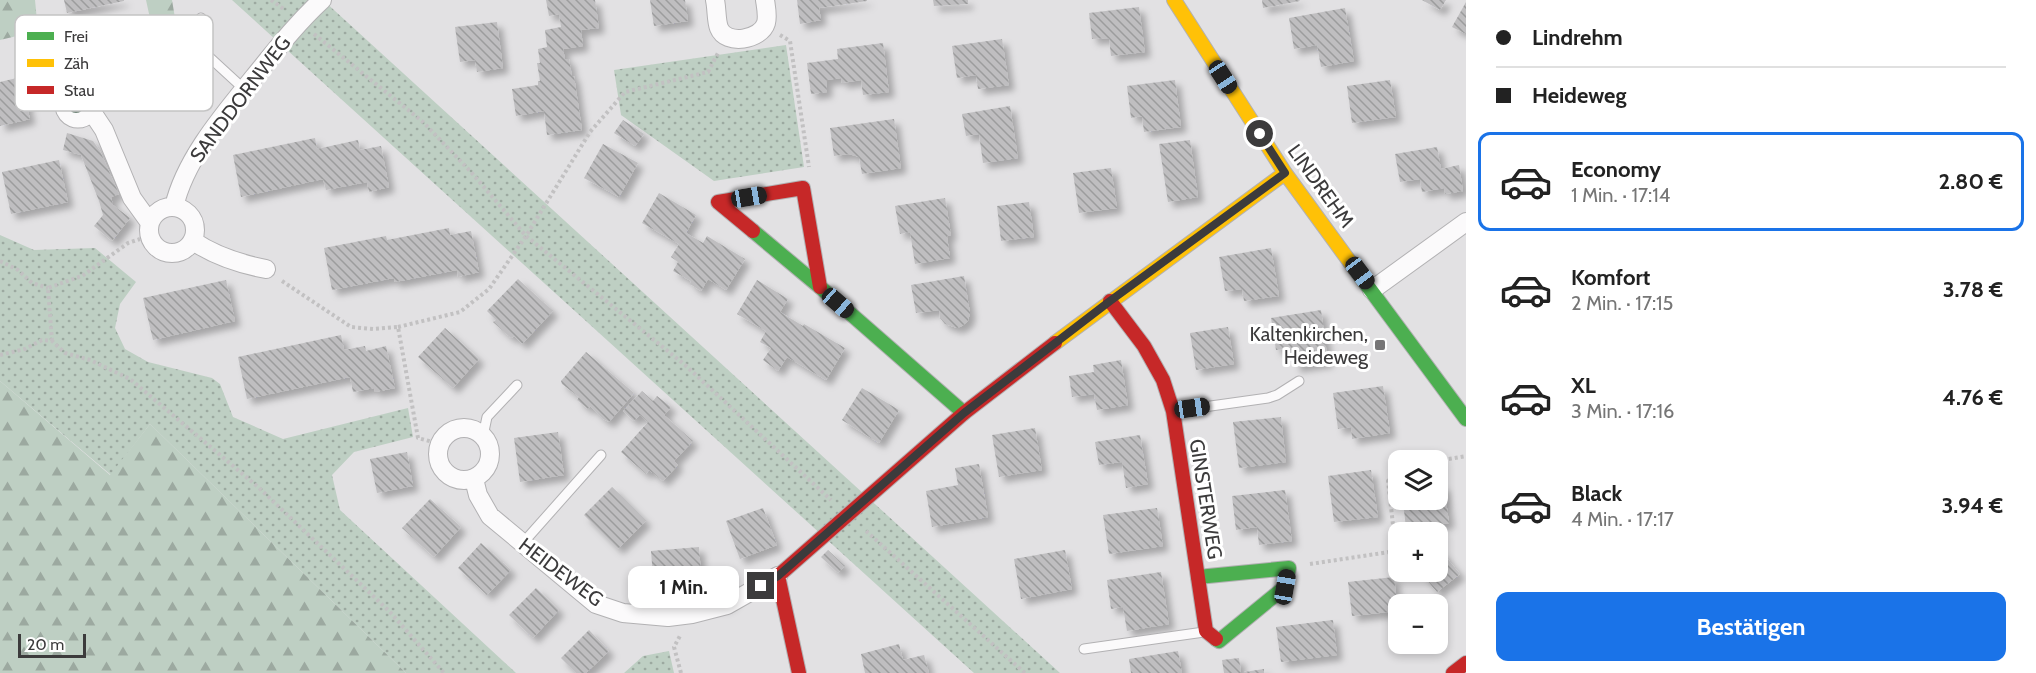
<!DOCTYPE html>
<html lang="de">
<head>
<meta charset="utf-8">
<style>
	body { margin:0; font-family:Cabin,sans-serif; background:#f6f6f6; color:#222; height:100vh; display:flex; flex-direction:column; font-size:22px; white-space:nowrap }
	* { box-sizing:border-box; margin:0 }
	p { font-size:20px; color:#767676 }
	.icon { flex:none; width:33px; height:33px; fill:none; stroke:currentColor; stroke-width:2; stroke-linecap:round; stroke-linejoin:round }
	.map { position:relative; flex:1; overflow:hidden }
	.drawer { display:flex; flex-direction:column; background:#fff; width:570px }
	.drawer>* { flex:none }
	.top-card { display:grid; align-content:center; height:132px; padding:0 30px; background:#fff }
	.buttons { position:absolute; left:1388px; top:450px; display:grid; gap:12px }
	.buttons a { display:grid; place-items:center; width:60px; height:60px; border-radius:12px; background:#fff; box-shadow:0 3px 9px #0003; font-size:30px }
	.scale { position:absolute; left:18px; bottom:15px; width:68px; box-sizing:border-box; padding-left:6px; border:3px solid #3c3b3c; border-top:0; font-size:16px; line-height:21px; white-space:nowrap; color:#3c3b3c; -webkit-text-stroke:4px #fff; paint-order:stroke }
	.end { position:absolute; width:27px; height:27px; margin:-14px; border:8px solid #3c3b3c; background:#fff; box-shadow:0 0 0 3px #fff }
	.from { border-radius:50% }
	.bubble { position:absolute; height:42px; border-radius:12px; background:#fff; box-shadow:0 3px 9px #0003; font-size:20px; font-weight:700; line-height:42px; text-align:center }
	.car { position:absolute; width:18px; height:36px; margin:-18px -9px; border-radius:8px; box-shadow:0 0 4px 2px #0007; background:linear-gradient(#222 24%,#8ab4d8 0 40%,#222 0 76%,#8ab4d8 0 86%,#222 0) }
	.top-card b { display:flex; align-items:center; gap:21px; height:57px; font-size:22px }
	.top-card b+b { border-top:2px solid #e0e0e0 }
	.top-card i { width:15px; height:15px; background:#222 }
	ul { padding:0; list-style:none }
	li { display:flex; align-items:center; gap:18px; height:99px; margin:0 12px 9px; padding:0 18px; border:3px solid transparent; border-radius:12px }
	li div { flex:1 }
	li b { display:block; font-size:22px }
	li em { font-style:normal; font-weight:700 }
	li.selected { border-color:#1a73e8 }
	li>.icon { width:54px; height:54px; stroke-width:1.5 }
	.primary-button { display:flex; gap:12px; margin-top:auto; padding:12px 30px }
	.primary-button a { flex:1; height:69px; border-radius:12px; background:#1a73e8; color:#fff; font-size:24px; font-weight:700; line-height:69px; text-align:center }
	main { display:flex; flex:1; min-height:0 }
	.map>svg:first-child { display:block }
	.green { fill:url(#green-dots) }
	.forest { fill:url(#forest-firs) }
	.building { fill:url(#building-back-hatch); filter:url(#shadow) }
	.lines { fill:none; stroke-linecap:round; stroke-linejoin:round }
	.lane-casing { stroke:#b2b1b3; stroke-width:11 }
	.street-casing { stroke:#b2b1b3; stroke-width:20 }
	.fast-casing { stroke:#b2b1b3; stroke-width:16 }
	.slow-casing { stroke:#b2b1b3; stroke-width:16 }
	.jam-casing { stroke:#b2b1b3; stroke-width:16 }
	.path { stroke:#c2c1c2; stroke-width:4; stroke-dasharray:3 3; stroke-linecap:butt }
	.lane { stroke:#fbfafb; stroke-width:9 }
	.street { stroke:#fbfafb; stroke-width:18 }
	.fast { stroke:#4caf50; stroke-width:14 }
	.slow { stroke:#ffc107; stroke-width:14 }
	.jam { stroke:#c62828; stroke-width:14 }
	.tree { fill:#6f8377 }
	.route { stroke:#3c3b3c; stroke-width:8 }
	.poi-dot { fill:#767576; stroke:#fff; stroke-width:2 }
	.labels { text-anchor:middle; stroke-width:6; stroke-linejoin:round; paint-order:stroke }
	.street-label { font-size:20px; fill:#3c3b3c; stroke:#fff }
	.poi-label { font-size:20px; fill:#3c3b3c; stroke:#fff; text-anchor:end }
	.key { fill:#fff; stroke:#c4c4c4; stroke-width:1.5 }
	.key-label { font-size:16px; fill:#3c3b3c }
</style>
</head>
<body>
<main>
<div class="map">
<svg width="1466" height="673" viewBox="0 0 1466 673">
	<defs>
		<pattern id="green-dots" width="8" height="8" patternUnits="userSpaceOnUse" patternTransform="scale(1.5)"><rect width="8" height="8" fill="#becfc3"/><path d="M2 2h.1M6 6h.1" fill="none" stroke="#9ca9a0" stroke-width="1.8" stroke-linecap="round"/></pattern>
		<pattern id="forest-firs" width="22" height="20" patternUnits="userSpaceOnUse" patternTransform="scale(1.5)"><rect width="22" height="20" fill="#becfc3"/><path d="M5 1l3.5 6h-7zM16 11l3.5 6h-7z" fill="#9ca9a0"/></pattern>
		<pattern id="building-back-hatch" width="6" height="6" patternUnits="userSpaceOnUse" patternTransform="scale(1.5)"><rect width="6" height="6" fill="#bfbec0"/><path d="M-1 5l2 2M0 0l6 6M5-1l2 2" fill="none" stroke="#9c9c9d"/></pattern>
		<filter id="shadow"><feDropShadow dx="5.5" dy="5.5" stdDeviation="3" flood-color="#0004"/></filter>
	</defs>
	<rect width="100%" height="100%" fill="#e2e1e3"/>
	<path class="green" d="M232,0H323L1060,673H974Z
		M786,45L804,167L714,181L621,115L614,70Z
		M0,235L34,250L95,248L136,282L120,304L115,328L125,349L148,362L212,378L220,384L233,417L283,439L408,408L413,437L354,452L332,475L340,510L516,673H406L150,424L111,475L0,381Z
		M669,651L674,673H624L643,656Z"/>
	<path class="forest" d="M0,0H35L38,31L0,40Z
		M146,0H172L175,18L151,23Z
		M0,381L110,475L150,424L406,673H0Z"/>
	<path class="building" d="M64,0H124V1L67,13Z
		M546,0H595L599,28L581,30L583,46L563,49L565,59H569L572,76H574L582,130L547,135L544,111L516,116L512,89L538,85V81H540L537,63H540L538,49L547,47L545,30L561,27L559,14L549,16Z
		M650,0H685L688,21L654,26Z
		M797,0H867V1L819,8L821,20L800,24Z
		M933,0H968V4L934,6Z
		M1262,0H1299L1300,1L1263,8Z
		M1422,0H1446L1440,10Z
		M1466,2V34L1452,27Z
		M1139,7L1145,52L1111,56L1109,38L1092,39L1089,13Z
		M1345,8L1354,61L1321,67L1317,45L1294,49L1289,18Z
		M497,22L503,68L477,72L475,60L460,62L455,27Z
		M1002,39L1009,85L978,89L976,75L957,78L952,46Z
		M883,43L889,92L863,95L861,80L842,83L841,78L826,80L827,92L811,94L807,63L838,59L837,49Z
		M21,77L29,103H26L30,119L0,126V82Z
		M1175,80L1181,127L1144,132L1142,116L1131,118L1127,86Z
		M1390,80L1396,117L1352,123L1347,86Z
		M1010,106L1018,158L983,163L979,134L966,136L962,114Z
		M894,119L901,168L862,174L859,157L849,154L834,156L830,128Z
		M623,120L644,134L635,146L614,133Z
		M67,133L93,141L100,151L119,194L111,197L113,205L130,218L112,241L94,226L103,215L99,201L81,155L63,150Z
		M315,138L317,149L358,140L360,150L381,146L389,187L369,192L367,182L326,190L323,179L241,197L233,155Z
		M1190,140L1198,197L1168,202L1159,144Z
		M603,144L638,163L619,197L584,178Z
		M1437,147L1441,169L1459,165L1463,191L1445,194L1444,188L1422,192L1420,179L1400,182L1395,154Z
		M59,160L68,202L11,214L2,172Z
		M1111,168L1117,208L1079,213L1073,173Z
		M659,193L696,215L686,233L703,243L707,236L745,259L726,290L708,279L701,291L690,284L691,281L673,271L678,262L671,257L679,244L642,223Z
		M945,198L951,235L947,236L950,258L915,264L910,232L900,234L895,206Z
		M1029,202L1034,237L1001,241L997,206Z
		M449,228L450,235L471,231L479,272L458,277L457,270L395,282L394,278L332,290L324,248L386,236L387,240Z
		M1271,248L1279,296L1244,301L1242,289L1225,291L1219,257Z
		M964,276L970,313L968,321L962,326L957,328L945,324L940,318L939,310L916,313L911,285Z
		M518,279L553,311L522,344L514,336L511,338L493,322L496,320L487,311Z
		M226,280L235,321L153,340L143,298Z
		M757,280L788,299L780,312L803,326L804,324L845,348L826,380L787,357L778,371L763,360L771,348L760,342L766,331L737,314Z
		M1321,310L1328,362L1295,367L1293,348L1276,350L1271,318Z
		M1228,327L1234,364L1196,370L1190,333Z
		M445,328L479,359L453,388L418,357Z
		M341,335L344,350L365,346L366,351L386,346L395,388L375,392L374,388L353,392L350,377L247,399L238,357Z
		M586,352L634,393L609,422L603,419L590,406L588,409L577,400L579,397L562,384L561,381Z
		M1121,360L1128,405L1097,410L1094,394L1072,397L1069,376L1094,372L1093,365Z
		M1383,386L1390,433L1352,439L1351,427L1338,429L1333,393Z
		M862,388L899,410L879,443L842,420Z
		M642,391L653,401L657,396L671,407L664,415L693,441L674,461L678,465L663,481L649,470L646,474L621,452L648,422L640,415L634,421L623,411Z
		M1281,417L1286,462L1239,468L1233,422Z
		M1035,428L1042,470L999,477L992,435Z
		M558,432L564,475L520,482L514,438Z
		M1140,435L1148,484L1126,488L1122,462L1099,465L1095,442Z
		M407,452L413,486L377,493L370,459Z
		M979,464L988,517L932,527L926,491L958,485L955,468Z
		M1371,470L1378,517L1334,522L1328,476Z
		M1444,485L1449,523L1406,529L1403,500H1437V486Z
		M612,487L646,521L618,549L584,515Z
		M1285,490L1292,541L1259,545L1257,527L1236,530L1232,496Z
		M430,499L461,527L434,557L402,528Z
		M763,508L777,545L740,559L726,521Z
		M1157,508L1163,546L1109,554L1103,515Z
		M481,543L511,570L487,595L458,568Z
		M699,547L702,587L665,589L664,575L653,576L651,551Z
		M828,550L845,566L838,573L821,557Z
		M1065,550L1072,589L1021,599L1014,559Z
		M1441,551L1460,574L1437,592L1420,572H1437V554Z
		M1161,572L1169,624L1127,631L1123,607L1111,609L1107,580Z
		M1394,577L1398,611L1352,616L1348,582Z
		M536,588L559,610L533,638L509,615Z
		M1333,620L1337,655L1281,662L1276,627Z
		M589,630L609,651L586,673H576L561,658Z
		M899,644L903,660L924,655L929,673H865L861,654Z
		M1178,651L1182,673H1131L1129,659Z
		M1239,658L1241,673H1224L1222,660Z
		M1264,669V673H1244V672Z"/>
	<g class="lines">
		<g class="lane-casing">
			<path id="lane" d="M201,18L207,55L244,89
				M1175,411L1268,398L1277,395L1299,381
				M483,436L487,417L517,385
				M522,544L601,455
				M1084,649L1204,632"/>
		</g>
		<g class="street-casing">
			<path id="street" d="M715,0C717,9 716,20 719,28C726,46 761,40 766,23C768,16 766,7 765,0
				M92,112C61,138 51,77 83,86C96,89 97,102 92,112L104,130L132,198L150,223
				M149 230a23 23 0 1 1 46 0a23 23 0 1 1-46 0Z
				M174,207C185,159 224,114 254,77C276,50 296,24 322,0
				M193,241C215,256 240,264 266,269
				M1372,290L1466,222
				M438 454a26 26 0 1 1 52 0a26 26 0 1 1-52 0Z
				M474,479L478,495L490,516L596,604L623,613L668,617L692,614L727,605L778,576"/>
		</g>
		<g class="fast-casing">
			<path id="fast" d="M753,231L820,287L964,413
				M1355,269L1466,419
				M1198,577L1289,568L1285,587L1219,641L1216,639"/>
		</g>
		<g class="slow-casing">
			<path id="slow" d="M1174,0L1285,173L1355,269
				M1055,343L1285,173"/>
		</g>
		<g class="jam-casing">
			<path id="jam" d="M753,231L718,202L803,188L820,287
				M1110,301L1144,346L1163,380L1173,411L1206,631L1216,639
				M799,673L778,576L964,413L1055,343
				M1453,673L1466,663"/>
		</g>
		<path class="path" d="M271,0L285,10
			M314,34L423,122L471,172L526,236L685,365L831,500
			M780,35L790,41L809,167
			M0,261L18,270L32,283L48,288
			M282,281L351,327L373,329L398,327L418,438L440,444
			M398,327L460,312L489,289L526,236L590,132L625,92L708,72L718,53
			M52,341L48,288L82,276L128,243L140,239
			M0,355L25,349L42,340L52,341L65,353L90,360L130,379L258,487L389,611L444,673
			M1437,461L1466,456
			M866,531L1025,673
			M1310,564L1396,551L1388,481L1398,469
			M681,673L674,647L681,634"/>
		<use href="#lane" class="lane"/>
		<use href="#street" class="street"/>
		<use href="#fast" class="fast"/>
		<use href="#slow" class="slow"/>
		<use href="#jam" class="jam"/>
	</g>
	<circle class="tree" cx="76" cy="105" r="8"/>
	<g class="lines">
		<path class="route" d="M761,586L778,576L964,413L1110,301L1285,173L1260,134"/>
	</g>
	<rect class="poi-dot" x="1374" y="339" width="12" height="12" rx="3"/>
	<g class="labels">
		<g class="street-label">
			<text transform="translate(240 99) rotate(-53)" y="7">SANDDORNWEG</text>
			<text transform="translate(1321 186) rotate(54)" y="7">LINDREHM</text>
			<text transform="translate(1206 499) rotate(81)" y="7">GINSTERWEG</text>
			<text transform="translate(561 572) rotate(37)" y="7">HEIDEWEG</text>
		</g>
		<g class="poi-label">
			<text x="1368" y="341">Kaltenkirchen,<tspan x="1368" dy="23">Heideweg</tspan></text>
		</g>
	</g>
	<rect x="15" y="15" width="198" height="96" rx="9" class="key"/>
	<rect x="27" y="32" width="27" height="8" fill="#4caf50"/>
	<rect x="27" y="59" width="27" height="8" fill="#ffc107"/>
	<rect x="27" y="86" width="27" height="8" fill="#c62828"/>
	<g class="key-label">
		<text x="64" y="42">Frei</text>
		<text x="64" y="69">Zäh</text>
		<text x="64" y="96">Stau</text>
	</g>
</svg>
<div class="buttons">
<a><svg class="icon" aria-label="layers" viewBox="0 0 24 24"><path d="M12 4l9 5-9 5-9-5zM3 14l9 5 9-5"/></svg></a>
<a>+</a>
<a>−</a>
</div>
<div class="scale">20 m</div>
<i class="end from" style="left:1260px;top:134px"></i>
<i class="end" style="left:761px;top:586px"></i>
<div class="bubble" style="left:628px;top:566px;width:111px">1 Min.</div>
<i class="car" style="left:1223px;top:77px;rotate:147deg"></i>
<i class="car" style="left:749px;top:197px;rotate:81deg"></i>
<i class="car" style="left:1360px;top:273px;rotate:143deg"></i>
<i class="car" style="left:838px;top:303px;rotate:131deg"></i>
<i class="car" style="left:1192px;top:408px;rotate:82deg"></i>
<i class="car" style="left:1285px;top:587px;rotate:10deg"></i>
</div>
<section class="drawer">
<div class="top-card">
<b><i class="from"></i>Lindrehm</b>
<b><i></i>Heideweg</b>
</div>
<ul>
<li class="selected"><svg class="icon" aria-label="car" viewBox="0 0 24 24"><path d="M5 17H2v-5l4-1 3-4h7l3 4 3 1v5h-3M9 17h6M6 11h13"/><circle cx="7" cy="17" r="2"/><circle cx="17" cy="17" r="2"/></svg><div><b>Economy</b><p>1 Min. · 17:14</p></div><em>2.80 €</em></li>
<li><svg class="icon" aria-label="car" viewBox="0 0 24 24"><path d="M5 17H2v-5l4-1 3-4h7l3 4 3 1v5h-3M9 17h6M6 11h13"/><circle cx="7" cy="17" r="2"/><circle cx="17" cy="17" r="2"/></svg><div><b>Komfort</b><p>2 Min. · 17:15</p></div><em>3.78 €</em></li>
<li><svg class="icon" aria-label="car" viewBox="0 0 24 24"><path d="M5 17H2v-5l4-1 3-4h7l3 4 3 1v5h-3M9 17h6M6 11h13"/><circle cx="7" cy="17" r="2"/><circle cx="17" cy="17" r="2"/></svg><div><b>XL</b><p>3 Min. · 17:16</p></div><em>4.76 €</em></li>
<li><svg class="icon" aria-label="car" viewBox="0 0 24 24"><path d="M5 17H2v-5l4-1 3-4h7l3 4 3 1v5h-3M9 17h6M6 11h13"/><circle cx="7" cy="17" r="2"/><circle cx="17" cy="17" r="2"/></svg><div><b>Black</b><p>4 Min. · 17:17</p></div><em>3.94 €</em></li>
</ul>
<div class="primary-button"><a>Bestätigen</a></div>
</section>
</main>
</body>
</html>
